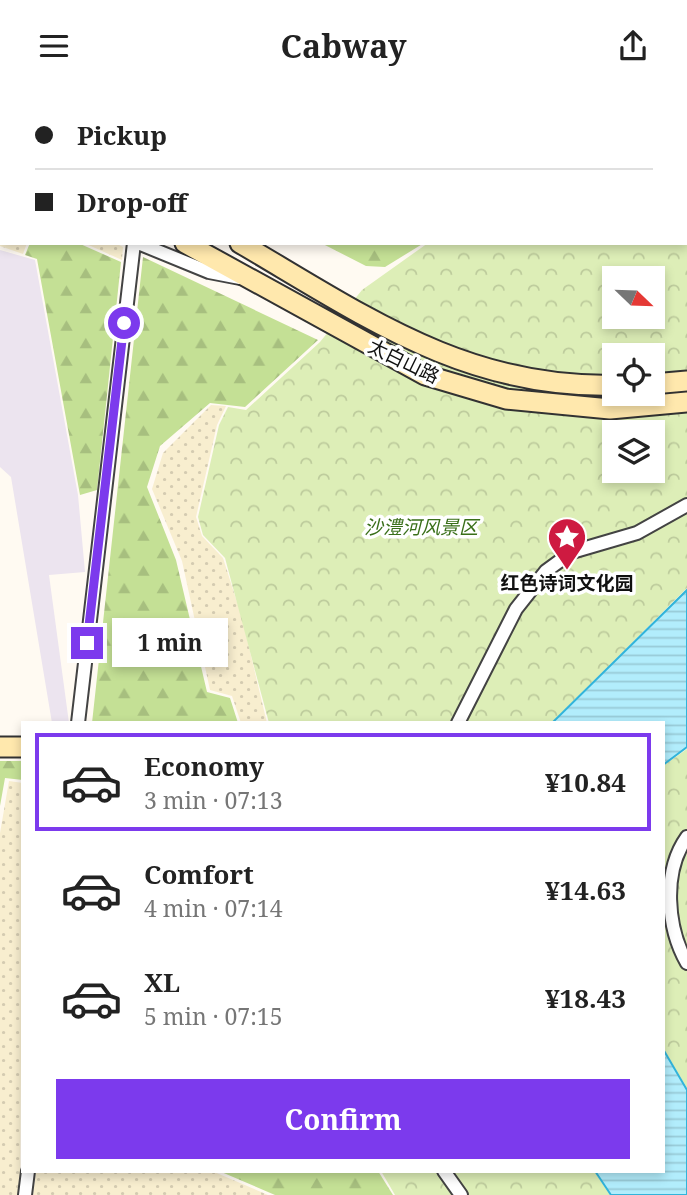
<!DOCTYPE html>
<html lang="en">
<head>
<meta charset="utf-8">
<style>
	body { margin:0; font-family:"Noto Serif","Noto Sans SC",serif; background:#f2f2f2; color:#222; height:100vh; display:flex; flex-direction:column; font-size:26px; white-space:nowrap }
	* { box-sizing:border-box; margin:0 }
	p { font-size:23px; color:#767676 }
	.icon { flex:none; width:38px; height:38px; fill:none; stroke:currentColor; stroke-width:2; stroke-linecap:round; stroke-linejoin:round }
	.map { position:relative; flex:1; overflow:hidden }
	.panel { position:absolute; left:21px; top:630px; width:644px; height:452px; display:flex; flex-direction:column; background:#fff; border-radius:0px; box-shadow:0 4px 10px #0003 }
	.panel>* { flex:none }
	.guide { position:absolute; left:0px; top:0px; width:688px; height:154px; box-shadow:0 4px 10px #0003; display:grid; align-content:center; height:154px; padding:0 35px; background:#fff }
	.needle { width:46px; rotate:113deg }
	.controls { position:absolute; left:602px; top:175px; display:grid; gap:14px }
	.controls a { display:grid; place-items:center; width:63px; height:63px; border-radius:0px; background:#fff; box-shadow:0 4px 10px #0003; font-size:35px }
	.end { position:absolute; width:32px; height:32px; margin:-16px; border:9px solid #7c3aed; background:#fff; box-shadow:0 0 0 4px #fff }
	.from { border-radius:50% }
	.bubble { position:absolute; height:49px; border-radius:0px; background:#fff; box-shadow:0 4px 10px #0003; font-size:23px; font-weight:700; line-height:49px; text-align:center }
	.guide b { display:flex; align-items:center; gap:24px; height:66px; font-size:26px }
	.guide b+b { border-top:2px solid #e0e0e0 }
	.guide i { width:18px; height:18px; background:#222 }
	ul { padding:12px 0 0; list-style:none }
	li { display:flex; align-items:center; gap:21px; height:98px; margin:0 14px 10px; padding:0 21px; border:4px solid transparent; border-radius:0px }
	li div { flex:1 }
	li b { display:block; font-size:26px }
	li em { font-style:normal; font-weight:700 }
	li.on { border-color:#7c3aed }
	li>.icon { width:63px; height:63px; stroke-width:1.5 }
	.primary-button { display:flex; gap:14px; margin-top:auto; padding:14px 35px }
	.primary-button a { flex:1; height:80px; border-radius:0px; background:#7c3aed; color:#fff; font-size:28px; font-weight:700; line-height:80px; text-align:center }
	header { display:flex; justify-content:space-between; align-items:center; height:91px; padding:0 35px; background:#fff; font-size:32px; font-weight:700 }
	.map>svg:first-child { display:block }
	.industrial { fill:#ece4ef }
	.farmland { fill:url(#farmland-dots) }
	.forest { fill:url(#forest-firs) }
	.park { fill:url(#park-crowns); fill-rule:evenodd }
	.water { fill:url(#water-rules); stroke:#32b4da; stroke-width:2 }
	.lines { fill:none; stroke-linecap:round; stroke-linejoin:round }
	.street-casing { stroke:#434343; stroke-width:16 }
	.secondary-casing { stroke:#323232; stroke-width:23 }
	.street { stroke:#fff; stroke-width:12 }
	.secondary { stroke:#ffe8ad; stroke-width:19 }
	.route { stroke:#7c3aed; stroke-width:9 }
	.labels { text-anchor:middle; stroke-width:7; stroke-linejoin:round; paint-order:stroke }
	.street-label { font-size:19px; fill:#101010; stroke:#fff }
	.park-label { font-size:19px; font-style:italic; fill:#396f19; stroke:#fff }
	.poi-label { font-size:19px; font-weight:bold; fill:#101010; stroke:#fff }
</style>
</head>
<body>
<header><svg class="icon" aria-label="menu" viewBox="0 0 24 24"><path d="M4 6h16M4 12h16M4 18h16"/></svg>Cabway<svg class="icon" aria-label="share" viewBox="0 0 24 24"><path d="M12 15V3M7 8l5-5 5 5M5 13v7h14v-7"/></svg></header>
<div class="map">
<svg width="687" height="1104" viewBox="0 0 687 1104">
	<defs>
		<pattern id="farmland-dots" width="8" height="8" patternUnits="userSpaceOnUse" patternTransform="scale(1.75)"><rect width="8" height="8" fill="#f8eecf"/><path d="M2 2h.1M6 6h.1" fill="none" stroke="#d4cbb1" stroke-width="1.8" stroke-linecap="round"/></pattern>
		<pattern id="forest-firs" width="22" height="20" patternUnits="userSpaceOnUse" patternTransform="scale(1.75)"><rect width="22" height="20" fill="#c4e095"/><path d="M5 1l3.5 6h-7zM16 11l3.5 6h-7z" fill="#a7bf7f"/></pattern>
		<pattern id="park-crowns" width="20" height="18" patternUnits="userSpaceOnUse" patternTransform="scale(1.75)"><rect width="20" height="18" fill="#ddeeb7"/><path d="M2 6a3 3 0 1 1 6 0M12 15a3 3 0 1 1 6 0" fill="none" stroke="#bdcb9c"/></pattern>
		<pattern id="water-rules" width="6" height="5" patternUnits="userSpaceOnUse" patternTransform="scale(1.75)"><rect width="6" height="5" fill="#b2edfc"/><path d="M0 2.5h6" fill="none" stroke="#98cad7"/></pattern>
	</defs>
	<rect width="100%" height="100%" fill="#fffaf2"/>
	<path class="industrial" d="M0,159L35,169L78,404L85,481L49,484L69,632H52L11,386L0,376Z"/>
	<path class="farmland" d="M0,96L2,152H27L23,163L0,155Z
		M84,152H115L123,156L122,169Z
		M211,314L226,315L217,334L196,426L202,445L223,467L242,527L267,632H241L232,605L210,599L182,470L152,398L163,362Z
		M9,690L23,692L20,1104H0V742Z
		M36,1080H212L268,1104H33Z"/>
	<path class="forest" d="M49,0H391L394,2H52Z
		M30,152H78L121,171L97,399L80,404L37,168L25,164Z
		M321,152H424L385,176L366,175Z
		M143,166L318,249L245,316L210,312L160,355L147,396L176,469L207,601L230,607L238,632H92Z
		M0,670H23V689L5,687L0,715Z
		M219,1080H378L393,1104H275Z"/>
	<path class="park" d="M396,0H687V497L551,632H269L225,467L203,444L198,426L219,334L228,316L246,319L320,251L362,199L428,152H686V2ZM614,187H653V226H614ZM614,264H653V303H614ZM614,341H653V380H614Z
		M687,658V997L663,957V675Z
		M381,1080H594L610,1104H395Z"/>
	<path class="water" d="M687,499V656L663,674V632H552Z
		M663,958L687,999V1104H611L595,1080H663Z"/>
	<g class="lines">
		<g class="street-casing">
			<path id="street" d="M591,0L594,2
				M0,7L2,8
				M686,61L687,62
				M0,85L2,86
				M138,152L209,181L240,187
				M78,632L134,152
				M458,632L516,518L546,480L572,461L637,442L687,414
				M687,746C662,781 667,837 687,872
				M444,1080L461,1104
				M25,1104L28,1080"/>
		</g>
		<g class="secondary-casing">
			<path id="secondary" d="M0,31L2,32
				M0,65H2
				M185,152L425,284L506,308L610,318L687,311
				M240,152C363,224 466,298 614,294
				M653,293L687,290
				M0,656H23"/>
		</g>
		<use href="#street" class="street"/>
		<use href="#secondary" class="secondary"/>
	</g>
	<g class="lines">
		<path class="route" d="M87,552L124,232"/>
	</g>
	<defs>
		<g id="sight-pin" transform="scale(2.0125)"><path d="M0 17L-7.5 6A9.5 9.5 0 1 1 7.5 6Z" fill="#ce1a41" stroke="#fff"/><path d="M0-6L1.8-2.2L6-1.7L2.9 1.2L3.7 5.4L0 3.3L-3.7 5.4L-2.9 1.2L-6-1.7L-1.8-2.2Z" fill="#fff"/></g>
	</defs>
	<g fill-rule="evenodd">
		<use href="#sight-pin" x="567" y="446"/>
	</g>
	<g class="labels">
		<g class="street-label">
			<text transform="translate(404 270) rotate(26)" y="7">太白山路</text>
		</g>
		<g class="park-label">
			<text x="421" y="443">沙澧河风景区</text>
		</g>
		<g class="poi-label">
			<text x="567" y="499">红色诗词文化园</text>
		</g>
	</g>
</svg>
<div class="controls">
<a><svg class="needle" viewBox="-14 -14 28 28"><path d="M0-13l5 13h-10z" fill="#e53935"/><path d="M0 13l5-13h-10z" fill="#767676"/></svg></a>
<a><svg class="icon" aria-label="locate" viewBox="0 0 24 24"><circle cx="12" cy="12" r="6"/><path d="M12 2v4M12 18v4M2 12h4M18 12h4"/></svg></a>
<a><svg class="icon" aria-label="layers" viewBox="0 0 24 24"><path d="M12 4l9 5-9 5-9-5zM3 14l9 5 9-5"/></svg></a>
</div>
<i class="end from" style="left:124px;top:232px"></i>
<i class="end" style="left:87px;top:552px"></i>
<div class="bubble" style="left:112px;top:527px;width:116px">1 min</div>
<div class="guide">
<b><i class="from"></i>Pickup</b>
<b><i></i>Drop-off</b>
</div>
<section class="panel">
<ul>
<li class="on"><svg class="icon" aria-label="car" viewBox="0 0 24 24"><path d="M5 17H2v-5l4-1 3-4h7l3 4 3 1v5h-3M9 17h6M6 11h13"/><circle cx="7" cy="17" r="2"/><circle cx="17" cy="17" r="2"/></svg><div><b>Economy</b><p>3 min · 07:13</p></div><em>¥10.84</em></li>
<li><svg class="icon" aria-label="car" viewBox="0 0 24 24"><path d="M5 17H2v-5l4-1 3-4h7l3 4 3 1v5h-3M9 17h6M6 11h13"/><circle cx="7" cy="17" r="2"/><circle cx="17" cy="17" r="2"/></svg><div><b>Comfort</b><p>4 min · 07:14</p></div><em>¥14.63</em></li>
<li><svg class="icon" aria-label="car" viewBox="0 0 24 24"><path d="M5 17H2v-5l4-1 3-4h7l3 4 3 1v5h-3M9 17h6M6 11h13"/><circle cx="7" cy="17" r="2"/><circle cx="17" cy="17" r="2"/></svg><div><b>XL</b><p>5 min · 07:15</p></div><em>¥18.43</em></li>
</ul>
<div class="primary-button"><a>Confirm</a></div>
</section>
</div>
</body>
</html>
